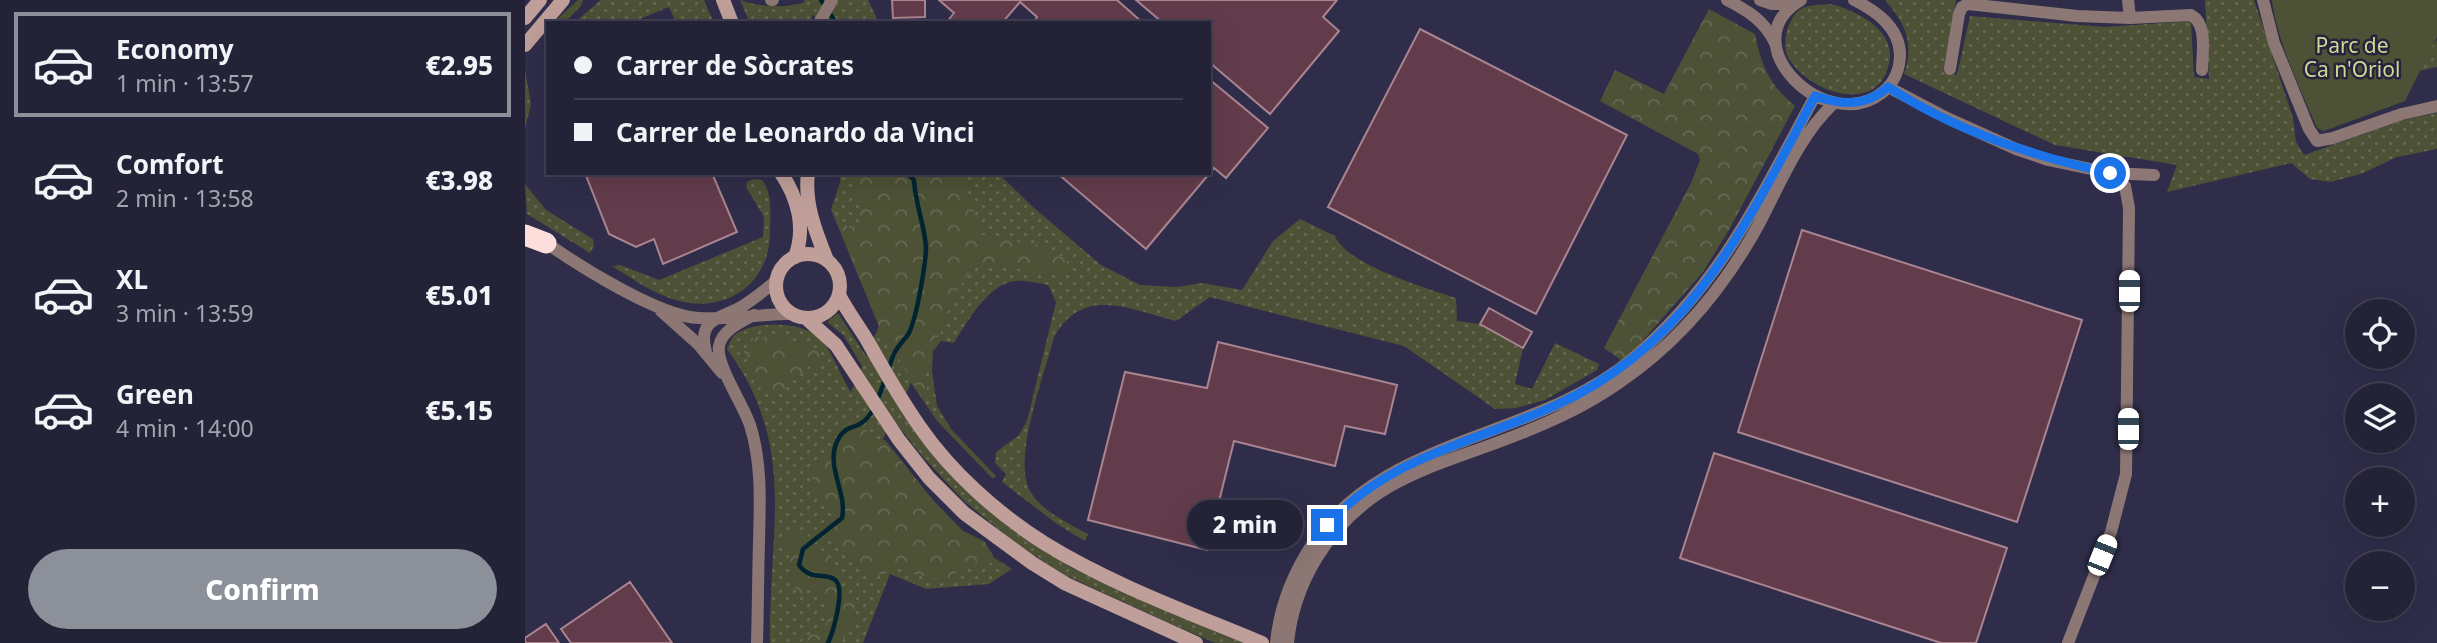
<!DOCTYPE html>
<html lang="en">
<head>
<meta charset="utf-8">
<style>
	body { margin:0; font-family:"Noto Sans",sans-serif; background:#2f2f42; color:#f1f3f6; height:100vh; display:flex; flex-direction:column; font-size:26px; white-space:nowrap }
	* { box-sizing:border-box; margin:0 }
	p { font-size:23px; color:#a3a4ad }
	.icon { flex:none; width:38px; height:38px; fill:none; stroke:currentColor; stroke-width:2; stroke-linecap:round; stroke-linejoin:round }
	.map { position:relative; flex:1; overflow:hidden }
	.details { display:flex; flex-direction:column; background:#232237; width:525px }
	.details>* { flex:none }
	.guide { position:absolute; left:21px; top:21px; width:665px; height:154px; border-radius:0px; box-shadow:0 7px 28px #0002,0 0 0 2px #403f52; display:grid; align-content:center; height:154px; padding:0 28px; background:#232237 }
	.fabs { position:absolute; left:1820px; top:299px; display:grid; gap:14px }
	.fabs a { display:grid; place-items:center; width:70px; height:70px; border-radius:50%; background:#232237; box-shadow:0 7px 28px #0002,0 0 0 2px #403f52; font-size:35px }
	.end { position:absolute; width:32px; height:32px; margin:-16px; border:9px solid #1a73e8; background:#fff; box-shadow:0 0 0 4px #fff }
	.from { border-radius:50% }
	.bubble { position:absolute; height:49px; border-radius:24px; background:#232237; box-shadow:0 7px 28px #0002,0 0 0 2px #403f52; font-size:23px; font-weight:800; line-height:49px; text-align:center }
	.car { position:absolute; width:21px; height:42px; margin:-21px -10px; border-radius:9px; box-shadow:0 0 5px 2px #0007; background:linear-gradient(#fff 24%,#345 0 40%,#fff 0 76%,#345 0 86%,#fff 0) }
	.guide b { display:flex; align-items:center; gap:24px; height:66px; font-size:26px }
	.guide b+b { border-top:2px solid #403f52 }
	.guide i { width:18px; height:18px; background:#f1f3f6 }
	ul { padding:12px 0 0; list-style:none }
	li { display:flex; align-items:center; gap:21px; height:105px; margin:0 14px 10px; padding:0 14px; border:4px solid transparent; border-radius:0px }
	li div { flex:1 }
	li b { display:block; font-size:26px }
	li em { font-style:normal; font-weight:800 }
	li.selected { border-color:#8c9099 }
	li>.icon { width:63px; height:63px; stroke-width:1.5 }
	.action { display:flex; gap:14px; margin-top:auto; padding:14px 28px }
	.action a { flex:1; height:80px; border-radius:42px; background:#8c9099; color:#fff; font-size:28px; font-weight:800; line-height:80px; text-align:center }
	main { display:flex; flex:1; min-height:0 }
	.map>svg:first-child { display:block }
	.grass { fill:url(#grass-dots) }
	.forest { fill:url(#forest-crowns) }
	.green { fill:#4d5136 }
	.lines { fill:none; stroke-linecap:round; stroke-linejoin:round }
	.stream { stroke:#022432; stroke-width:4.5 }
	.building { fill:#633c4b; stroke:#aa8491; stroke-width:2 }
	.street { stroke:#8c7774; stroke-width:12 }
	.secondary { stroke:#c09f9a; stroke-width:14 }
	.highway { stroke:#fededa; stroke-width:21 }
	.route { stroke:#1a73e8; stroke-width:9 }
	.labels { text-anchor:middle; stroke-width:5; stroke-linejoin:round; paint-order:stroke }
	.park-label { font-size:21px; fill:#ced895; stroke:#26233e }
</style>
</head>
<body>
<main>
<section class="details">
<ul>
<li class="selected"><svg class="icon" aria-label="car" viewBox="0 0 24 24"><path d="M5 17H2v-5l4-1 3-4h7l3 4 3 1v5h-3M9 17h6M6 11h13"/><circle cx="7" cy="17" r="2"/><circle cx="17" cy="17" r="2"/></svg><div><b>Economy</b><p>1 min · 13:57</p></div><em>€2.95</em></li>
<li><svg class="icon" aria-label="car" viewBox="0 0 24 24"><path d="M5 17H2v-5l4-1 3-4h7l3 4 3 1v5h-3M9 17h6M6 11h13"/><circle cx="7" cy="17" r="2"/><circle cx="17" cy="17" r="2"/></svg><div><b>Comfort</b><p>2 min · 13:58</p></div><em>€3.98</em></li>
<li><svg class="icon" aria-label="car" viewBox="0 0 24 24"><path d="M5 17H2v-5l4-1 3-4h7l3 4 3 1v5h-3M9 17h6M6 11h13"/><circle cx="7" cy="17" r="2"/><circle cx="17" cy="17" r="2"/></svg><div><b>XL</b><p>3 min · 13:59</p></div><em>€5.01</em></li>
<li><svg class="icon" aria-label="car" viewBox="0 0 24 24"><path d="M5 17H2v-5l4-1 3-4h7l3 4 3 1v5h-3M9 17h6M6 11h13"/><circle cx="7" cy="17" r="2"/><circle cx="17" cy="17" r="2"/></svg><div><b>Green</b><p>4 min · 14:00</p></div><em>€5.15</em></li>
</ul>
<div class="action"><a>Confirm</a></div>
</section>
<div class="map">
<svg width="1912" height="643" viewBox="0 0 1912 643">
	<defs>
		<pattern id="grass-dots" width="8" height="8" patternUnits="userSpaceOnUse" patternTransform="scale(1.75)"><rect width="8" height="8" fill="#4d5136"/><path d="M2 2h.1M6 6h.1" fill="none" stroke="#666953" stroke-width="1.8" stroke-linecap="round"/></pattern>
		<pattern id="forest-crowns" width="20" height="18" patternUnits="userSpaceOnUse" patternTransform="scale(1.75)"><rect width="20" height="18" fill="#4d5136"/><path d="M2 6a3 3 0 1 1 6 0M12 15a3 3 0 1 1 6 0" fill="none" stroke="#666953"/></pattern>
	</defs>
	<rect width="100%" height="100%" fill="#2f2d49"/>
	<path class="grass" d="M53,0H58L56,6L39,23H28Z
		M76,0H179L189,23H151L144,7L105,23H49Z
		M215,0C236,7 258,9 280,2L279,0H343L354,23H293L288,14L284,23H225Z
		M1360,0H1431L1419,71L1432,75L1445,16L1580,27L1666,21L1669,77L1684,79L1680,0H1729L1768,118L1771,142L1779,155L1879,120L1912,113V149L1872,157L1836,174L1805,182L1785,179L1766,163L1642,192L1652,165L1530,145L1379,74C1390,43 1380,23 1360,0Z
		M1306,4C1333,11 1375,32 1363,67C1360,78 1354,87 1344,91C1316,103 1275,81 1262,55C1257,42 1263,19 1274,10C1283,4 1296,5 1306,4Z
		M1912,40V67L1880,74Z
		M0,70L6,104L0,129Z
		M315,173H473L508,207L576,265L615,285L651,287L677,283L717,290L748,241L775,219L810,236C822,265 901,288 931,298L932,321L955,324L998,348L990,384L1007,389L1030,343L1074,364L1072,370L1020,400L991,408L970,409L879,346L685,297L651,321C605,309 558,285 529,337C520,373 488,456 504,489C514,510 543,523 563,534L560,541L532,524L477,482L481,474L470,463L471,452L494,435L502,421L531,302L523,285C512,283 501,280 490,281C463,284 442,322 429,343L416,341L408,351L407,371L412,406L426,429L471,476L468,479L413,422L386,383L374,408L378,415L417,465L472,516L547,568L646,613L719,643H690L644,623L540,575L493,545L439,501L396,455L368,419L355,445L390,493L454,548L487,569L464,584L401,589L365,574L338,643H245C243,532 274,447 202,349C205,342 207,335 214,332C234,321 274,322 293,336C304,344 317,379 326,392L337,366L319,336L302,322L313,313L341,356L354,326L306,209L315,183Z
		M229,179L237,180C248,194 245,214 245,232C245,283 203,313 154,301C130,295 108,279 87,266L95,265L134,280L238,237L239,217L221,187L222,182Z
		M0,184L21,210L68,239L69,246L65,253L2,214Z"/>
	<path class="forest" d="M1184,9L1230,34C1237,67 1244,84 1270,106L1205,228L1178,272L1099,362L1079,348L1166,183L1175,160L1173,154L1075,101L1090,70L1139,94Z
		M324,173H436L457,235L512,245L538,257L550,273C518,277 484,264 450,264L426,300L419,327L407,347L400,374L403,397L400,403L354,326L306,209L324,228L334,223L335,207Z
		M230,337C253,337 273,340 293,351L296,363L284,366L253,395L238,393L218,351Z
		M334,418L346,438L360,440L407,499L438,531L459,541L468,555L464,566L440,563L422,581L390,574L371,565C366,570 360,576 352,575C336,574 315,554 309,540C306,532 308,521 307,512L285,489L290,466L306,450L316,429Z
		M268,530L280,532L316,572L317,594L331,604L327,620L317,643H274L302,623C306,605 298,597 285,585L278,596L267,585L265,553L259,545Z"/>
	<path class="green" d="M1747,0H1912V37L1880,101L1799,131L1792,128C1776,90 1752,42 1747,0Z"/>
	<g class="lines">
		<path class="stream" d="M296,0L311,23
			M364,368C369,351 371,349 382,336C391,325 400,266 401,250C401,229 390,204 389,180L382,173
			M352,401L360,380
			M303,643C308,632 322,586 309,579C297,572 286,581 274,565L278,549L317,518C323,491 297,463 315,436C323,425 329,429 338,422C342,419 346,413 349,409"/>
	</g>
	<path class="building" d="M367,0H400V17L368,18Z
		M414,0H592L618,23H508L512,17L495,2L477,23H421L429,13Z
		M611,0H812L798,17L814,31L745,114L684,62V23H638Z
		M895,29L1102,135L1011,314L803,207Z
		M684,79L743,128L701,178L689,168L621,249L532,173H684Z
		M60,173H187L212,232L138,264L129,239L111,247L84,234Z
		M1277,230L1557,320L1492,522L1213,432Z
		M964,308L1007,332L998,348L955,324Z
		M693,342L872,385L860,434L820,426L810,466L709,441L682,550L563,520L600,372L682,388Z
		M1189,453L1482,548L1451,643H1416L1155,558Z
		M105,582L147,643H46L36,629Z
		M21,624L34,643H0V638Z"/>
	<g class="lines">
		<path class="street" d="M246,0H248
			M1202,0C1223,11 1239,20 1250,43
			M1235,0L1247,4L1271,3
			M1276,0C1204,42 1301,138 1358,92C1369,83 1375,69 1375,54C1374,27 1351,11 1329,0
			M1603,0L1605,18
			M1738,0L1749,43L1784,129L1792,141L1808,138L1877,114L1912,106
			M294,23L307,0
			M1425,69L1434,14L1437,7L1443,4L1552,16L1605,18L1666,15C1683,24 1677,53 1677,70
			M1363,87L1422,118L1491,149L1523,160L1585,173L1600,186L1604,208L1601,474L1586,532L1543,643
			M1585,173L1629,175
			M17,240C51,264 134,317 174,318C205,320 235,314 266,314
			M136,311L173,344L197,373
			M229,315C216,322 197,330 194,346C191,365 218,404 225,425C237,463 235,502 234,541C233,575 233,609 232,643
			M181,352C172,319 194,319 216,307C229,299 240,290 252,280
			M751,643C754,611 765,581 781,554C851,435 1008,442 1107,359C1196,284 1236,196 1290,96
			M763,643C769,583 803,527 854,493C889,470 931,458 971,443C1014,427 1057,409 1095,382C1154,342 1200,286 1234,224C1256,182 1274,136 1309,103"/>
		<path class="secondary" d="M198,0L207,23
			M0,18L15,0
			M0,45L38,0
			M256,173C273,198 281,228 270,257
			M283,173C279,203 291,233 302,260
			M251 286a32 32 0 1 1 64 0a32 32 0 1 1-64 0Z
			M314,295C322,311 333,325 342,340C359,370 375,399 395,427C426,472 472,513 519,543C585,584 665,613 737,643
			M282,319L311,345L374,440L404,478L439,513L507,563L541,584L671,643"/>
		<path class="highway" d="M0,235L21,243"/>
	</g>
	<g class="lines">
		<path class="route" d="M802,525C865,456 948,443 1029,406C1167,345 1223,221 1290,96C1316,105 1341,107 1363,87C1431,131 1507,156 1585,173"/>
	</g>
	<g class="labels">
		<g class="park-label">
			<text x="1827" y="53">Parc de<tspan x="1827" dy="24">Ca n'Oriol</tspan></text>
		</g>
	</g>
</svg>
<div class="fabs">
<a><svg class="icon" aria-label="locate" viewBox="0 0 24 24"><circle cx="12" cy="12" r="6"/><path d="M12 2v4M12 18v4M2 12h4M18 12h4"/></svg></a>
<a><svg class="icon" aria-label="layers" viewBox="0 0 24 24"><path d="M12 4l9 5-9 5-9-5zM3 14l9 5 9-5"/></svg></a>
<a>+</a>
<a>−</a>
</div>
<i class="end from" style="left:1585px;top:173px"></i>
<i class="end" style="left:802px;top:525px"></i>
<div class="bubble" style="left:662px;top:500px;width:116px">2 min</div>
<i class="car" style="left:1604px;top:291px;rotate:0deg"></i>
<i class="car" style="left:1603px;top:429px;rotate:0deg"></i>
<i class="car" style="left:1577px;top:555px;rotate:22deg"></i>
<div class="guide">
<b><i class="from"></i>Carrer de Sòcrates</b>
<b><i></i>Carrer de Leonardo da Vinci</b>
</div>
</div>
</main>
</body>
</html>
